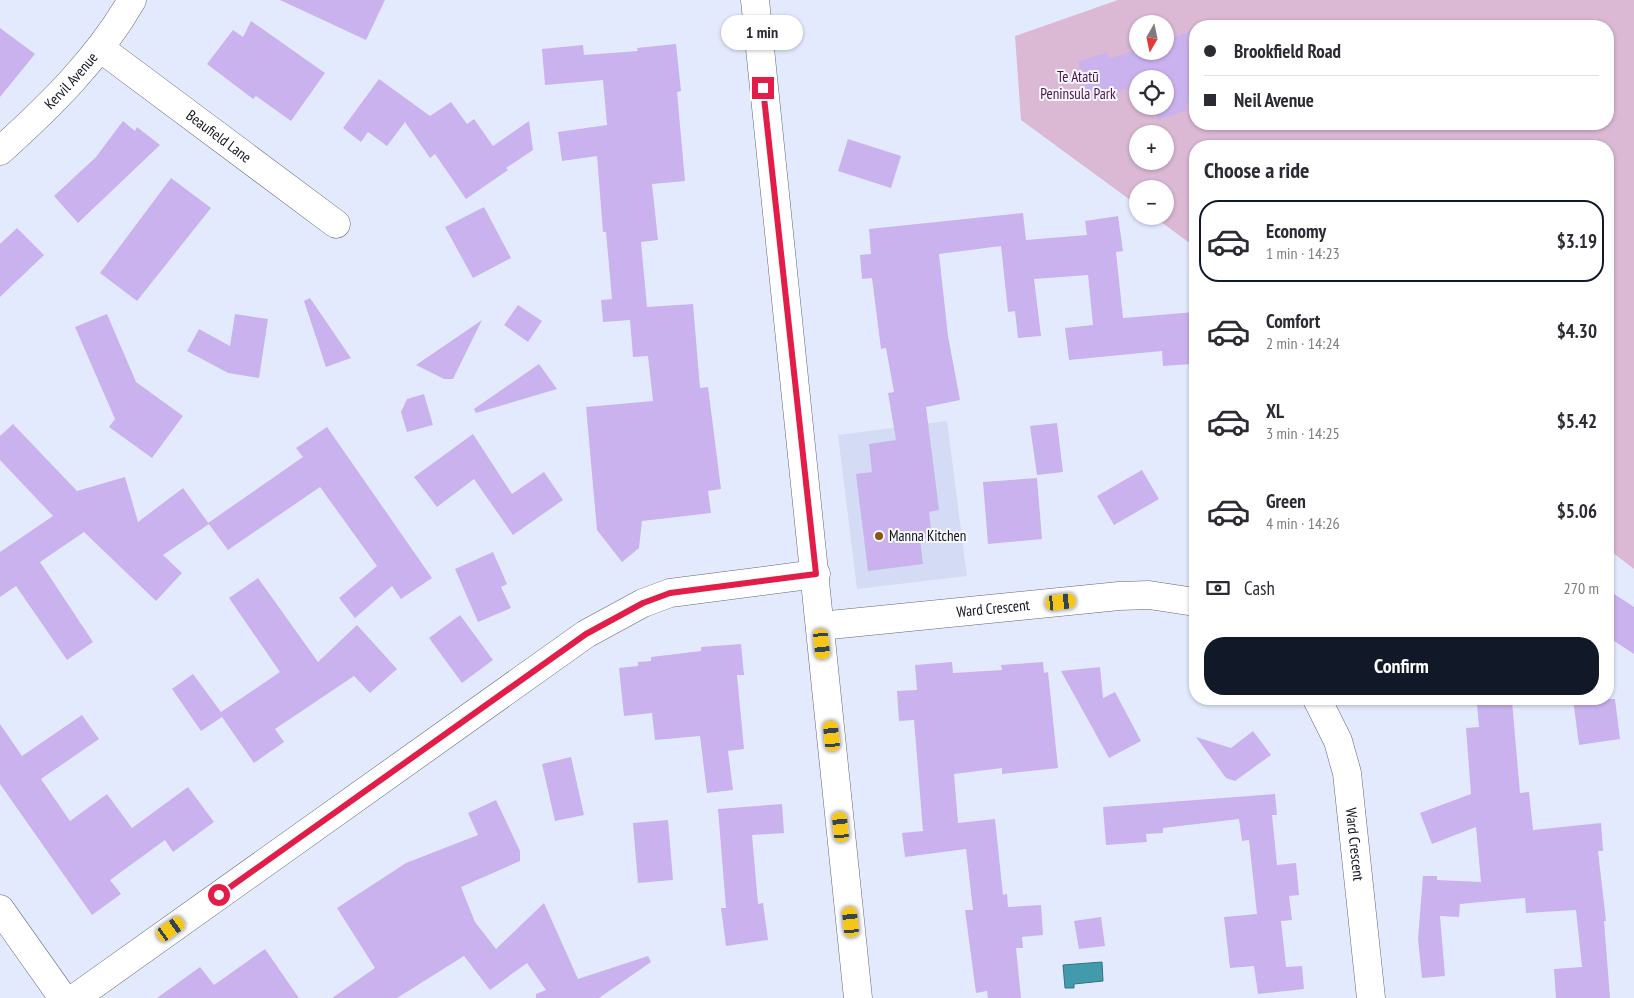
<!DOCTYPE html>
<html lang="en">
<head>
<meta charset="utf-8">
<style>
	body { margin:0; font-family:"PT Sans Narrow",sans-serif; background:#f7f7f7; color:#2b2b33; height:100vh; display:flex; flex-direction:column; font-size:19px; white-space:nowrap }
	* { box-sizing:border-box; margin:0 }
	p { font-size:16px; color:#7c7c81 }
	.icon { flex:none; width:28px; height:28px; fill:none; stroke:currentColor; stroke-width:2; stroke-linecap:round; stroke-linejoin:round }
	.map { position:relative; flex:1; overflow:hidden }
	.drawer { position:absolute; left:1189px; top:140px; width:425px; height:565px; display:flex; flex-direction:column; background:#fff; border-radius:20px; box-shadow:0 1px 4px #0004 }
	.drawer>* { flex:none }
	.guide { position:absolute; left:1189px; top:20px; width:425px; height:110px; border-radius:20px; box-shadow:0 1px 4px #0004; display:grid; align-content:center; height:110px; padding:0 15px; background:#fff }
	.needle { width:32px; rotate:189deg }
	.buttons { position:absolute; left:1129px; top:15px; display:grid; gap:10px }
	.buttons a { display:grid; place-items:center; width:45px; height:45px; border-radius:50%; background:#fff; box-shadow:0 1px 4px #0004; font-size:25px }
	.end { position:absolute; width:22px; height:22px; margin:-11px; border:6px solid #e11d48; background:#fff; box-shadow:0 0 0 2px #fff }
	.from { border-radius:50% }
	.bubble { position:absolute; height:35px; border-radius:18px; background:#fff; box-shadow:0 1px 4px #0004; font-size:16px; font-weight:800; line-height:35px; text-align:center }
	.car { position:absolute; width:15px; height:30px; margin:-15px -8px; border-radius:6px; box-shadow:0 0 4px 1px #0007; background:linear-gradient(#f5c518 24%,#345 0 40%,#f5c518 0 76%,#345 0 86%,#f5c518 0) }
	.guide b { display:flex; align-items:center; gap:18px; height:48px; font-size:19px }
	.guide b+b { border-top:1px solid #e1e1e2 }
	.guide i { width:12px; height:12px; background:#2b2b33 }
	ul { padding:0; list-style:none }
	li { display:flex; align-items:center; gap:15px; height:82px; margin:0 10px 8px; padding:0 5px; border:2px solid transparent; border-radius:20px }
	li div { flex:1 }
	li b { display:block; font-size:19px }
	li em { font-style:normal; font-weight:800 }
	li.on { border-color:#111827 }
	li>.icon { width:45px; height:45px; stroke-width:1.5 }
	h2 { padding:0 15px; font-size:22px; line-height:60px }
	.pay { display:flex; align-items:center; gap:12px; height:55px; padding:0 15px; font-size:19px }
	.pay p { margin-inline-start:auto }
	.cta { display:flex; gap:10px; margin-top:auto; padding:10px 15px }
	.cta a { flex:1; height:58px; border-radius:20px; background:#111827; color:#fff; font-size:20px; font-weight:800; line-height:58px; text-align:center }
	.map>svg:first-child { display:block }
	.built { fill:#d4dbf4 }
	.green { fill:#dbb8d4; fill-rule:evenodd }
	.water { fill:#419bad; stroke:#327281 }
	.building { fill:#cab2ef }
	.lines { fill:none; stroke-linecap:round; stroke-linejoin:round }
	.minor-casing { stroke:#61677c; stroke-width:29 }
	.minor { stroke:#fff; stroke-width:28 }
	.route { stroke:#e11d48; stroke-width:6 }
	.poi-dot { fill:#8e5211; stroke:#f6f8fd; stroke-width:2 }
	.labels { text-anchor:middle; stroke-width:4; stroke-linejoin:round; paint-order:stroke }
	.park-label { font-size:15px; fill:#51104a; stroke:#f6f8fd }
	.street-label { font-size:15px; fill:#10121b; stroke:#f6f8fd }
	.poi-label { font-size:15px; fill:#10121b; stroke:#f6f8fd; text-anchor:start }
</style>
</head>
<body>
<div class="map">
<svg width="1634" height="998" viewBox="0 0 1634 998">
	<rect width="100%" height="100%" fill="#e4eafe"/>
	<path class="built" d="M947,421L967,576L857,589L838,435Z"/>
	<path class="green" d="M1118,0H1634V569L1608,549V146H1195V247L1153,216H1165V189H1138L1137,205L1021,120L1015,36ZM1138,24H1165V51H1138ZM1195,26H1608V124H1195ZM1138,79H1165V106H1138ZM1138,134H1165V161H1138Z"/>
	<path class="water" d="M1102,962L1103,981L1074,984V988H1065L1063,965Z"/>
	<path class="building" d="M280,0H385L366,40Z
		M251,21L325,73L291,121L256,96L253,99L207,64L233,30L243,37Z
		M0,28L35,54L0,97Z
		M1195,30V100L1185,104L1187,110L1158,120L1153,106H1165V79H1138V85L1090,101L1078,62L1107,52L1109,59L1138,49V51H1165V40Z
		M676,44L681,91L677,92L685,181L652,184L658,240L641,242L647,307L693,304L700,388L708,387L721,489L708,491L711,513L642,521L639,548L622,562L597,530L586,407L653,401L648,356L633,357L630,320L603,322L601,300L612,299L606,232H603L597,156L562,161L558,132L607,125L603,80L545,85L542,49L583,45L584,55L638,51L637,48Z
		M379,79L430,116L451,102L467,124L474,119L493,146L529,121L533,150L506,168L508,170L466,199L435,154L430,158L405,122L387,146L368,132L361,142L343,128Z
		M123,121L135,131L137,127L160,145L78,223L54,196L96,157Z
		M848,139L901,156L891,188L838,171Z
		M171,178L211,208L137,301L100,273Z
		M484,207L511,258L473,278L445,227Z
		M1023,213L1026,240L1087,235L1085,221L1118,216L1123,251L1116,252L1123,318L1195,312V350H1190L1191,364L1163,366L1162,351L1069,360L1065,328L1093,325L1088,275L1034,279L1041,336L1018,338L1015,311L1008,312L1001,246L939,254L948,336L960,400L926,407L939,510L929,512L932,538L920,539L923,564L868,571L856,474L872,472L869,444L896,440L888,393L894,392L886,348L881,349L872,278L862,279L860,255L871,254L869,229Z
		M17,228L44,255L0,297V244Z
		M310,298L351,358L326,367L304,301Z
		M518,305L542,321L528,342L504,325Z
		M107,314L136,382L183,416L152,458L109,427L115,419L75,327Z
		M235,314L268,319L259,378L228,373L187,351L199,329L230,346Z
		M482,320L453,379H444L416,365Z
		M539,364L557,389L476,413L474,409Z
		M424,394L433,425L407,432L401,412L407,399Z
		M1057,423L1063,472L1037,475L1030,426Z
		M13,424L77,491L125,477L138,522L183,488L209,524L163,555L182,573L156,601L84,532L40,562L93,642L67,660L16,586L0,597V552L53,516L0,460V436Z
		M327,427L432,578L401,599L392,586L355,618L339,598L377,566L320,487L228,550L208,523L303,457L296,448Z
		M473,434L512,494L544,472L563,500L513,535L474,479L437,507L414,477Z
		M1142,470L1159,499L1114,525L1097,496Z
		M1037,478L1042,539L988,544L983,482Z
		M493,552L507,584L501,587L511,608L478,622L455,569Z
		M258,578L318,662L357,625L397,669L370,693L354,676L275,729L284,742L254,763L222,717L201,731L172,689L193,674L221,712L280,672L229,598Z
		M1608,590L1634,607V654L1608,637Z
		M460,615L493,660L462,683L429,638Z
		M741,644L744,675H737L744,749L728,751L733,790L707,793L700,736L655,740L652,713L624,716L619,668L638,666V662L651,661V657L701,651V647Z
		M952,662L953,673L1002,670L1001,665L1043,662L1044,673L1048,672L1058,768L1002,774V768L954,774L958,823L995,819L1003,895L1007,894L1008,907L1041,905L1043,935L1022,937L1023,948H1016L1021,998H988L987,991L976,993L965,910H973L966,849L905,857L902,833L923,831L914,720L899,721L897,691L917,690L915,665Z
		M1100,667L1103,698L1115,692L1141,741L1109,758L1061,671Z
		M1573,699H1615L1620,739L1579,745Z
		M1512,701L1520,793L1529,792L1533,830L1601,823L1603,851H1598L1606,921H1604L1610,998H1556L1554,969L1582,967L1576,910L1526,913L1525,898L1460,904L1459,917L1440,916L1445,976L1422,978L1418,939L1423,876H1437V880L1481,882L1476,827L1432,844L1420,813L1471,794L1466,728L1479,727L1477,704Z
		M82,715L99,739L41,779L70,821L107,794L132,828L188,787L214,822L173,852L165,840L110,880L121,894L92,915L0,784V724L22,756Z
		M1253,731L1271,755L1235,781L1226,778L1196,737L1231,748Z
		M571,757L584,815L555,821L542,764Z
		M1275,794L1277,815H1272L1277,865L1296,863L1299,895L1289,896L1292,920L1281,921L1286,967L1302,966L1304,989L1258,994L1254,966L1230,968L1224,917L1257,914L1249,840L1242,841L1239,819L1163,828V833L1146,834L1147,842L1106,845L1103,807Z
		M496,800L520,851V861L461,887L475,922L496,949L544,903L578,979L648,956L651,962L599,998H536V994L546,990L527,963L490,990L464,956L397,998H332L375,968L337,908L406,863L478,835L468,813Z
		M782,804L784,833L752,835L758,904L763,903L768,940L726,946L721,908H726L718,809Z
		M668,820L673,880L638,883L633,823Z
		M1101,917L1105,946L1079,949L1074,921Z
		M265,949L299,998H157L200,967L214,985Z"/>
	<g class="lines">
		<g class="minor-casing">
			<g id="minor">
				<path d="M755,0L858,998"/>
				<path id="s1" d="M100,48L336,224"/>
				<path id="s2" d="M0,151C50,106 98,59 132,0"/>
				<path id="s3" d="M820,626L1119,596L1149,595L1195,602"/>
				<path id="s4" d="M1317,699L1338,741L1347,773L1371,998"/>
				<path d="M0,909L63,998"/>
				<path d="M75,998L586,634L643,603L670,593L816,574"/>
			</g>
		</g>
		<use href="#minor" class="minor"/>
	</g>
	<g class="lines">
		<path class="route" d="M219,895L586,634L643,603L670,593L816,574L763,88"/>
	</g>
	<circle class="poi-dot" cx="879" cy="536" r="5"/>
	<g class="labels">
		<g class="park-label">
			<text x="1078" y="82">Te Atatū<tspan x="1078" dy="17">Peninsula Park</tspan></text>
		</g>
		<g class="street-label">
			<text dy="5" stroke="none"><textPath href="#s2" startOffset="100">Kervil Avenue</textPath></text>
			<text dy="5" stroke="none"><textPath href="#s1" startOffset="148">Beaufield Lane</textPath></text>
			<text dy="5" stroke="none"><textPath href="#s3" startOffset="174">Ward Crescent</textPath></text>
			<text dy="5" stroke="none"><textPath href="#s4" startOffset="152">Ward Crescent</textPath></text>
		</g>
		<g class="poi-label">
			<text x="889" y="541">Manna Kitchen</text>
		</g>
	</g>
</svg>
<div class="buttons">
<a><svg class="needle" viewBox="-14 -14 28 28"><path d="M0-13l5 13h-10z" fill="#e53935"/><path d="M0 13l5-13h-10z" fill="#7c7c81"/></svg></a>
<a><svg class="icon" aria-label="locate" viewBox="0 0 24 24"><circle cx="12" cy="12" r="6"/><path d="M12 2v4M12 18v4M2 12h4M18 12h4"/></svg></a>
<a>+</a>
<a>−</a>
</div>
<i class="end from" style="left:219px;top:895px"></i>
<i class="end" style="left:763px;top:88px"></i>
<div class="bubble" style="left:721px;top:15px;width:82px">1 min</div>
<i class="car" style="left:1061px;top:602px;rotate:84deg"></i>
<i class="car" style="left:822px;top:644px;rotate:174deg"></i>
<i class="car" style="left:832px;top:736px;rotate:354deg"></i>
<i class="car" style="left:841px;top:827px;rotate:354deg"></i>
<i class="car" style="left:851px;top:922px;rotate:354deg"></i>
<i class="car" style="left:171px;top:929px;rotate:55deg"></i>
<div class="guide">
<b><i class="from"></i>Brookfield Road</b>
<b><i></i>Neil Avenue</b>
</div>
<section class="drawer">
<h2>Choose a ride</h2>
<ul>
<li class="on"><svg class="icon" aria-label="car" viewBox="0 0 24 24"><path d="M5 17H2v-5l4-1 3-4h7l3 4 3 1v5h-3M9 17h6M6 11h13"/><circle cx="7" cy="17" r="2"/><circle cx="17" cy="17" r="2"/></svg><div><b>Economy</b><p>1 min · 14:23</p></div><em>$3.19</em></li>
<li><svg class="icon" aria-label="car" viewBox="0 0 24 24"><path d="M5 17H2v-5l4-1 3-4h7l3 4 3 1v5h-3M9 17h6M6 11h13"/><circle cx="7" cy="17" r="2"/><circle cx="17" cy="17" r="2"/></svg><div><b>Comfort</b><p>2 min · 14:24</p></div><em>$4.30</em></li>
<li><svg class="icon" aria-label="car" viewBox="0 0 24 24"><path d="M5 17H2v-5l4-1 3-4h7l3 4 3 1v5h-3M9 17h6M6 11h13"/><circle cx="7" cy="17" r="2"/><circle cx="17" cy="17" r="2"/></svg><div><b>XL</b><p>3 min · 14:25</p></div><em>$5.42</em></li>
<li><svg class="icon" aria-label="car" viewBox="0 0 24 24"><path d="M5 17H2v-5l4-1 3-4h7l3 4 3 1v5h-3M9 17h6M6 11h13"/><circle cx="7" cy="17" r="2"/><circle cx="17" cy="17" r="2"/></svg><div><b>Green</b><p>4 min · 14:26</p></div><em>$5.06</em></li>
</ul>
<div class="pay"><svg class="icon" aria-label="cash" viewBox="0 0 24 24"><path d="M3 7h18v10H3z"/><circle cx="12" cy="12" r="2"/></svg>Cash<p>270 m</p></div>
<div class="cta"><a>Confirm</a></div>
</section>
</div>
</body>
</html>
